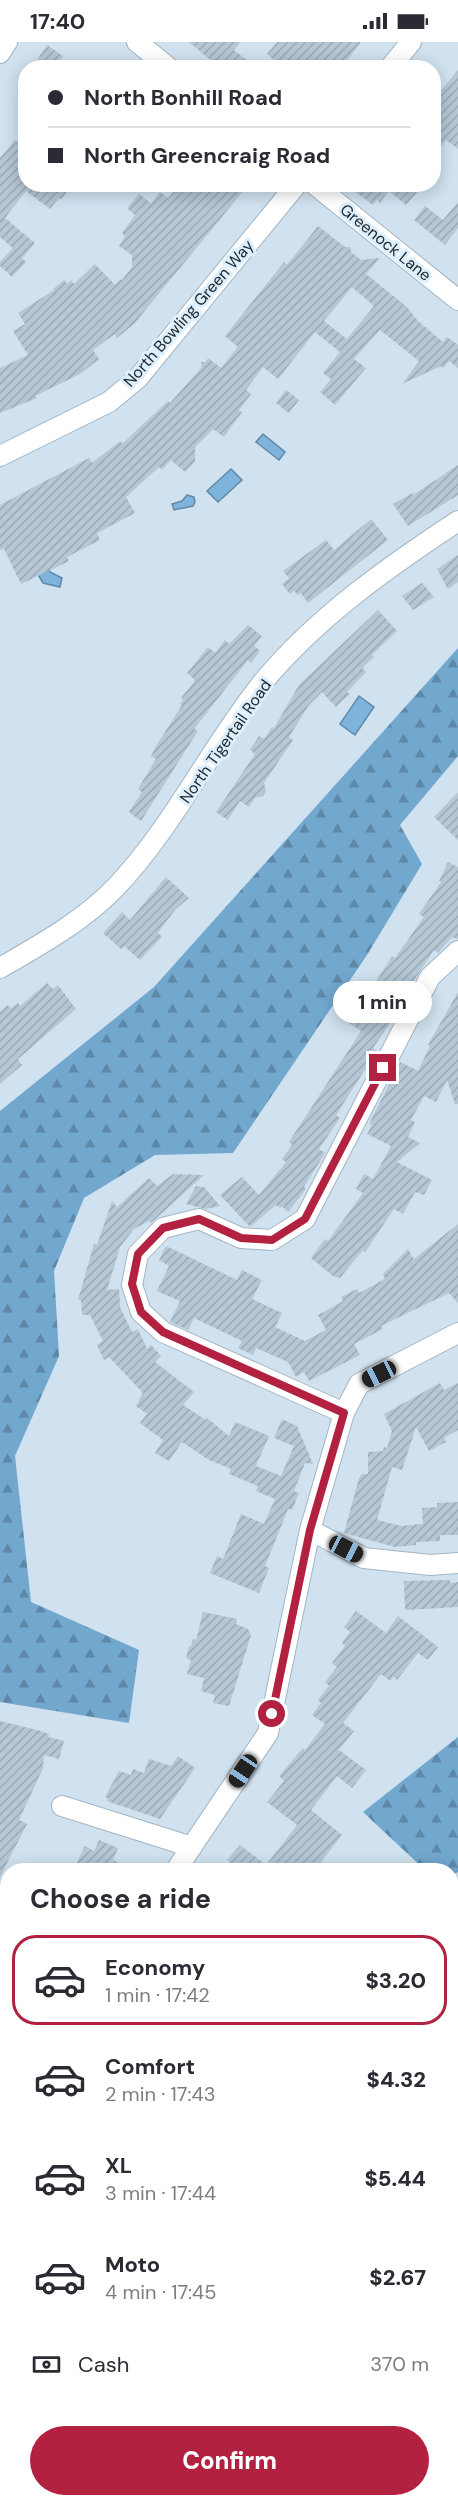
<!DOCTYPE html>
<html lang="en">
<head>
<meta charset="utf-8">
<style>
	body { margin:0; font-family:"DM Sans",sans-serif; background:#f7f7f7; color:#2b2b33; height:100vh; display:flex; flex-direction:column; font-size:22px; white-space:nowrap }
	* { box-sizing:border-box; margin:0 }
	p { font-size:20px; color:#7c7c81 }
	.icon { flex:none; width:33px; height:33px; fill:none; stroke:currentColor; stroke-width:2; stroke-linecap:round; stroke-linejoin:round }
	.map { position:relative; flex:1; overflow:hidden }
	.details { position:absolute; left:0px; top:1821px; width:459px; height:644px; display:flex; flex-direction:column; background:#fff; border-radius:24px 24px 0 0; box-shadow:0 3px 15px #0003 }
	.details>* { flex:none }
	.hud { position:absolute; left:18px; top:18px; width:423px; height:132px; border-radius:24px; box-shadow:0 3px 15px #0003; display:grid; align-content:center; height:132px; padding:0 30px; background:#fff }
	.end { position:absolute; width:27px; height:27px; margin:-14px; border:8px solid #b32141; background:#fff; box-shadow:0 0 0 3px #fff }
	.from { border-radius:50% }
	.bubble { position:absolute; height:42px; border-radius:21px; background:#fff; box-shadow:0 3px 15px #0003; font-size:20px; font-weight:800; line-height:42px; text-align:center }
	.car { position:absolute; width:18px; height:36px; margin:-18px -9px; border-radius:8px; box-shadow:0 0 4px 2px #0007; background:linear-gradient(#222 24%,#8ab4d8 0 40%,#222 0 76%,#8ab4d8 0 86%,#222 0) }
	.hud b { display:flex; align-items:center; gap:21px; height:57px; font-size:22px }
	.hud b+b { border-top:2px solid #e1e1e2 }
	.hud i { width:15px; height:15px; background:#2b2b33 }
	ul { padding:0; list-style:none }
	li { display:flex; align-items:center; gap:18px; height:90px; margin:0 12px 9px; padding:0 18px; border:3px solid transparent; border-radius:24px }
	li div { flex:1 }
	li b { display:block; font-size:22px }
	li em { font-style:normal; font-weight:800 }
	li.on { border-color:#b32141 }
	li>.icon { width:54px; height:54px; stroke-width:1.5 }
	h2 { padding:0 30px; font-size:27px; line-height:72px }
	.pay { display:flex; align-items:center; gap:15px; height:66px; padding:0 30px; font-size:22px }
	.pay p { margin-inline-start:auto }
	.action { display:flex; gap:12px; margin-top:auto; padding:12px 30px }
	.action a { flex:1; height:69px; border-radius:36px; background:#b32141; color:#fff; font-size:24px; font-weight:800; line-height:69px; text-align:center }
	.status { display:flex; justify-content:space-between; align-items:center; height:42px; padding:0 30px; background:#fff; direction:ltr }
	.status svg { height:16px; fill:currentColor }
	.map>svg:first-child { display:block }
	.forest { fill:url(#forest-firs) }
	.water { fill:#7eb3db; stroke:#6289a7; stroke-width:1.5 }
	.building { fill:url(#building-hatch); fill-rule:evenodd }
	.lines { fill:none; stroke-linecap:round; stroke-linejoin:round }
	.minor-casing { stroke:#a4b5c3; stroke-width:22 }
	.minor { stroke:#fff; stroke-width:20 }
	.route { stroke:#b32141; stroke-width:8 }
	.labels { text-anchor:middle; stroke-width:6; stroke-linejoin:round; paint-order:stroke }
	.street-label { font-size:16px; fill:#21282d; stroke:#ddeffd }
</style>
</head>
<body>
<div class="status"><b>17:40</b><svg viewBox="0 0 49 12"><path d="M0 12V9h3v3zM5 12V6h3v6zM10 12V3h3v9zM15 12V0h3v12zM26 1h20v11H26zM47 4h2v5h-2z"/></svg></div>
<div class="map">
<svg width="458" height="2464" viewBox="0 0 458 2464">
	<defs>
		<pattern id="forest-firs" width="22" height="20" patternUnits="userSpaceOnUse" patternTransform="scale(1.5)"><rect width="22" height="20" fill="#72a7ce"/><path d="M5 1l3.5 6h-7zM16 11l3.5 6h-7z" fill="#5d88a8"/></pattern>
		<pattern id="building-hatch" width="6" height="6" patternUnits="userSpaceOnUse" patternTransform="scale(1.5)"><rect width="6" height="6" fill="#b5c6d4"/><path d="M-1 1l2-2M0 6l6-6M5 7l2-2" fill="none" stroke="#9baab6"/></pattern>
	</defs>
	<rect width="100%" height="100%" fill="#d0e1ef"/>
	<path class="forest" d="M458,606V714L400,783L422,822L367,913L233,1111L155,1113L84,1156L54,1229L59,1314L15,1414L31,1560L139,1608L129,1681L0,1660V1069L154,945Z
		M458,1695V1830L452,1833V1828H425L363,1770Z
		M458,2171V2218L452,2219V2173Z
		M21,2457H187L177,2464H13Z"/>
	<path class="water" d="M263,392L285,410L279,418L256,400Z
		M231,427L242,438L218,460L207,449Z
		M187,453L194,455L195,460L193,464L174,468L172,462L182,459Z
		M47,523L50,530L62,536L60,545L43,541L36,529Z
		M359,654L374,665L355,693L340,682Z"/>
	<path class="building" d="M189,0H241L234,8L257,26H220Z
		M277,0H361L341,26H283L267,12Z
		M47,3L63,14L55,26H32Z
		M458,28V107L446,98L434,114V47L439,51Z
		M15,98L26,107V142H73L61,158L59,156L50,167L26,149L5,176L35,201L22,216L26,220L12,235L0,224V220L13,206L0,195V116Z
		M180,142H249L134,282L117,296L115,292L93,308L99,317L80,332L35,354L37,356L0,371V326L28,313L13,289L25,282L18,271L54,248L53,247L64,238L67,242L71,238L74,242L95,222L115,243L120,237L122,238L132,225V213L119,204L125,194L122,191L135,173L127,166L139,152L151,161L160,150L168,156Z
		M344,142H424L406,163L389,149L380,161L377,158L373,163Z
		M458,160V186L445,203L414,178L425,164L443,178Z
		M318,184L345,205H350L351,210L361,218L380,216L366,232L407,265L417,278L443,300L447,295L458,303V326L449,319L443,326L441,324L402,342L419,319L380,288L354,317L366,326L335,363L320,350L331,337L323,331L340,310L315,290L278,337L263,325L246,348L251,352L239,368L242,370L224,395L213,387L195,405V420L185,430L171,418L162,428L159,425L126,455L135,471L97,491L100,498L67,515L69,519L21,542L4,507L0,508V463L89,416L92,421L120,399L122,402L168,359L170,361L202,325L201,320H206L208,316L221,326L238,305L225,294L284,220L287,223ZM352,245L374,264L347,297L324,279Z
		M286,348L299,358L289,371L276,361Z
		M458,423V453L408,484L393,462L412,451L413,453Z
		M371,477L388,498L308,561L301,551L298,553L294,549L290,552L282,542L289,536L283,529L326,498L334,508Z
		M458,513V540L448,547L437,527Z
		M422,541L434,555L413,568L402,554Z
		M378,568L397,589L372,613L374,615L362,626L366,630L347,650L350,652L336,665L322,650L309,663L289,695L293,698L264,741L266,749L263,754L255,756L249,765L240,759L228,778L216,770L255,712L250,708L259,694L264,697L272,685L274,686L299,643Z
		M248,583L262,594L254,604L260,609L251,621L248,618L194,687L198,689L141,779L129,770L142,750L138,747L156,717L151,714L155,706L182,663L180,662L183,658L181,656L194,640V637L187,631L208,605L215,611L225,598L229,602Z
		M458,750V798L434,775Z
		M448,820L458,825V897L452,895L438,911L434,908L403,955L394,973L395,974L373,1006L377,1009L336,1073L340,1076L319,1107L325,1111L304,1145L306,1147L288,1170L282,1164L280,1166L276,1163L250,1185L220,1153L242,1135L259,1153L286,1120L282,1117L292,1103L289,1100L361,989L344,978L362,951L367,954L392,914L395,916L424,875L419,872L441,840L439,839Z
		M166,835L189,856L176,867L162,885L158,891L162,895L140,918L124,904L121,907L103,891L122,870L130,878Z
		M47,941L53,947L58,943L76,967L18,1017L22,1023L0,1042V970L8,963L11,966L18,961L20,964Z
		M458,950V1062H455L447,1038L436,1060L424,1054L411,1078L415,1080L408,1095L420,1101L397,1120L432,1138L424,1153L415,1150L403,1172L394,1167L365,1210L363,1208L340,1236L333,1234L311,1216L325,1197L328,1199L363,1151L356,1147L364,1132L373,1137L391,1104L367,1092L372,1083L369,1082L400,1020L418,1029L430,1004L428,1003Z
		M173,1132L204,1133L151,1181L149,1179L134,1187L120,1205L107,1248L119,1247L120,1265L132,1290L138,1287L147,1307L151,1303L161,1314L155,1320L194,1350L183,1363L206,1378L207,1376L229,1394L235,1380L269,1394L256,1424L281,1434L294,1404L274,1396L282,1377L297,1384L313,1422L305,1421L294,1449L299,1451L292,1468L288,1467L265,1524L269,1526L259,1551L210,1531L217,1514L223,1517L241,1472L264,1482L275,1457L256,1449L258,1444L229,1432L231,1427L209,1418L182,1400L169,1419L155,1411L163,1398L140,1381L147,1372L136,1364L143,1351L109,1315L104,1318L97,1303L103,1299L90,1273H82L81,1258H78L94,1202L97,1203L112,1159L117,1165L149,1136L157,1144Z
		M196,1144L204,1145L220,1164L206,1167L186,1162Z
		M458,1182V1261L449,1251L381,1284L383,1287L354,1302L360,1313L309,1339L304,1330L296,1335L288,1320L256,1306L253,1313L238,1306L242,1299L194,1276L188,1288L170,1280L180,1259L157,1249L169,1224L159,1218L166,1204L237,1238L242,1228L262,1238L252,1257L282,1271L275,1285L305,1299L326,1288L318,1273L343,1259L341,1255L357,1247L359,1251L385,1237L383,1232L408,1207L414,1217Z
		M440,1341L444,1348L458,1341V1388L444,1396L446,1400L429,1409L416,1385L402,1428L392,1425L377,1478L401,1484L423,1482L422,1466L437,1465V1461L458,1460V1493H440V1499L416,1500V1503L395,1505L344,1491L359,1436L362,1432H368V1410L383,1409L384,1405L387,1406L392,1389L384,1372Z
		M450,1538V1541L458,1540V1565L405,1568L404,1539Z
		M356,1569L386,1591L398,1574L438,1605L428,1618L418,1611L397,1638L394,1635L390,1639L381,1632L343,1681L354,1689L339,1708L366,1728L352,1746L337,1734L311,1768L342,1793L315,1828H234L227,1823L230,1820L227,1818L240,1803L266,1823L297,1783L267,1760L284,1739L279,1734L303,1706L305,1708L325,1682L312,1673L321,1661L318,1658L329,1644L325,1640L337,1625L332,1621L345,1604L342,1601L350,1590L344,1585Z
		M203,1570L237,1577L236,1582L248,1587L251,1593L229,1664L213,1661L215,1653L201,1649L204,1636L187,1632L191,1618L186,1616L189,1604H191L193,1597L196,1598Z
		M0,1679L41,1689L49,1692L48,1695L64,1699L59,1717L44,1713L43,1726L19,1778L27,1782L0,1835Z
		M178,1714L195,1726L160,1777L107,1759L108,1756L105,1755L119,1729L131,1733L133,1727L144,1731L149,1717L171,1724Z
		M99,1798L118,1806L113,1818L133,1828H73L85,1804L94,1809Z"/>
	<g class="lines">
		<g class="minor-casing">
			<path id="minor" d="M137,0L169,26
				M0,11L7,0
				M390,26L411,0
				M314,142L458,258
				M0,414L109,360L138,336L297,142
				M0,926C40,903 83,879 115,846C174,784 210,706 263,640C317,575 388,525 458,479
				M344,1371L163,1290L141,1270L132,1243L138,1212L163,1186L199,1177L241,1196L272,1198L305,1177L430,935L458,909
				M310,1488L364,1516L430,1523L458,1521
				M62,1764L192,1805
				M176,1828L268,1691L310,1488L344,1371L359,1342L458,1291
				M452,2021L458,2012
				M0,2086L8,2075"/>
		</g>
		<use href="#minor" class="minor"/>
	</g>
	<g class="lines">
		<path class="route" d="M272,1672L310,1488L344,1371L163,1290L141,1270L132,1242L138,1212L163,1186L199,1177L241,1196L272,1198L305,1177L383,1026"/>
	</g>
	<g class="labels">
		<g class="street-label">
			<text transform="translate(386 200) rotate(39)" y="6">Greenock Lane</text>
			<text transform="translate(188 271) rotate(-49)" y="6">North Bowling Green Way</text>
			<text transform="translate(225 699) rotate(-55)" y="6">North Tigertail Road</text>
		</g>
	</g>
</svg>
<i class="end from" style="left:272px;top:1672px"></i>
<i class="end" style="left:383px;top:1026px"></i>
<div class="bubble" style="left:333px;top:939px;width:99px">1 min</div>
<i class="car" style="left:379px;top:1332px;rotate:243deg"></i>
<i class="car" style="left:346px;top:1507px;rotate:118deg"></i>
<i class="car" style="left:243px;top:1729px;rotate:214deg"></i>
<div class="hud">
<b><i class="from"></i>North Bonhill Road</b>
<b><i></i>North Greencraig Road</b>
</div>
<section class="details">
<h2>Choose a ride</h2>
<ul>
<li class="on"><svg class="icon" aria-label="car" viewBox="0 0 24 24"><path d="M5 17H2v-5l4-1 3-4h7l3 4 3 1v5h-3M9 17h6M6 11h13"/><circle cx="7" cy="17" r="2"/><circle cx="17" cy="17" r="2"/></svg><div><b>Economy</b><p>1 min · 17:42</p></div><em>$3.20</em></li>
<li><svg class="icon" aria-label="car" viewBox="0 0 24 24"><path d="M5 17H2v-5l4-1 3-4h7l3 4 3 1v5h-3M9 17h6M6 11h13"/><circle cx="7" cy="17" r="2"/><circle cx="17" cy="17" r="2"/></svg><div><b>Comfort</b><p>2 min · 17:43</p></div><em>$4.32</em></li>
<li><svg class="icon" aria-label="car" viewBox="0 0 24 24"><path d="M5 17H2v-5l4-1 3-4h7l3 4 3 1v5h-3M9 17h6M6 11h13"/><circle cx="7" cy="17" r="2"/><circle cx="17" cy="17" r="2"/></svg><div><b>XL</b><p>3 min · 17:44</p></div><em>$5.44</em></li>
<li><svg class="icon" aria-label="car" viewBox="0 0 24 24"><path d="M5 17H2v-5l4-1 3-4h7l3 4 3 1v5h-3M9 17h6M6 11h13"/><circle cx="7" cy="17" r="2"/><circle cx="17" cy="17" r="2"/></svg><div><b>Moto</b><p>4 min · 17:45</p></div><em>$2.67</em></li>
</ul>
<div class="pay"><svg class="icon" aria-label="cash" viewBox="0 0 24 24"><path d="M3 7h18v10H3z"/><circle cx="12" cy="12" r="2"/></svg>Cash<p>370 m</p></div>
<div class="action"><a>Confirm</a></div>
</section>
</div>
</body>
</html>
